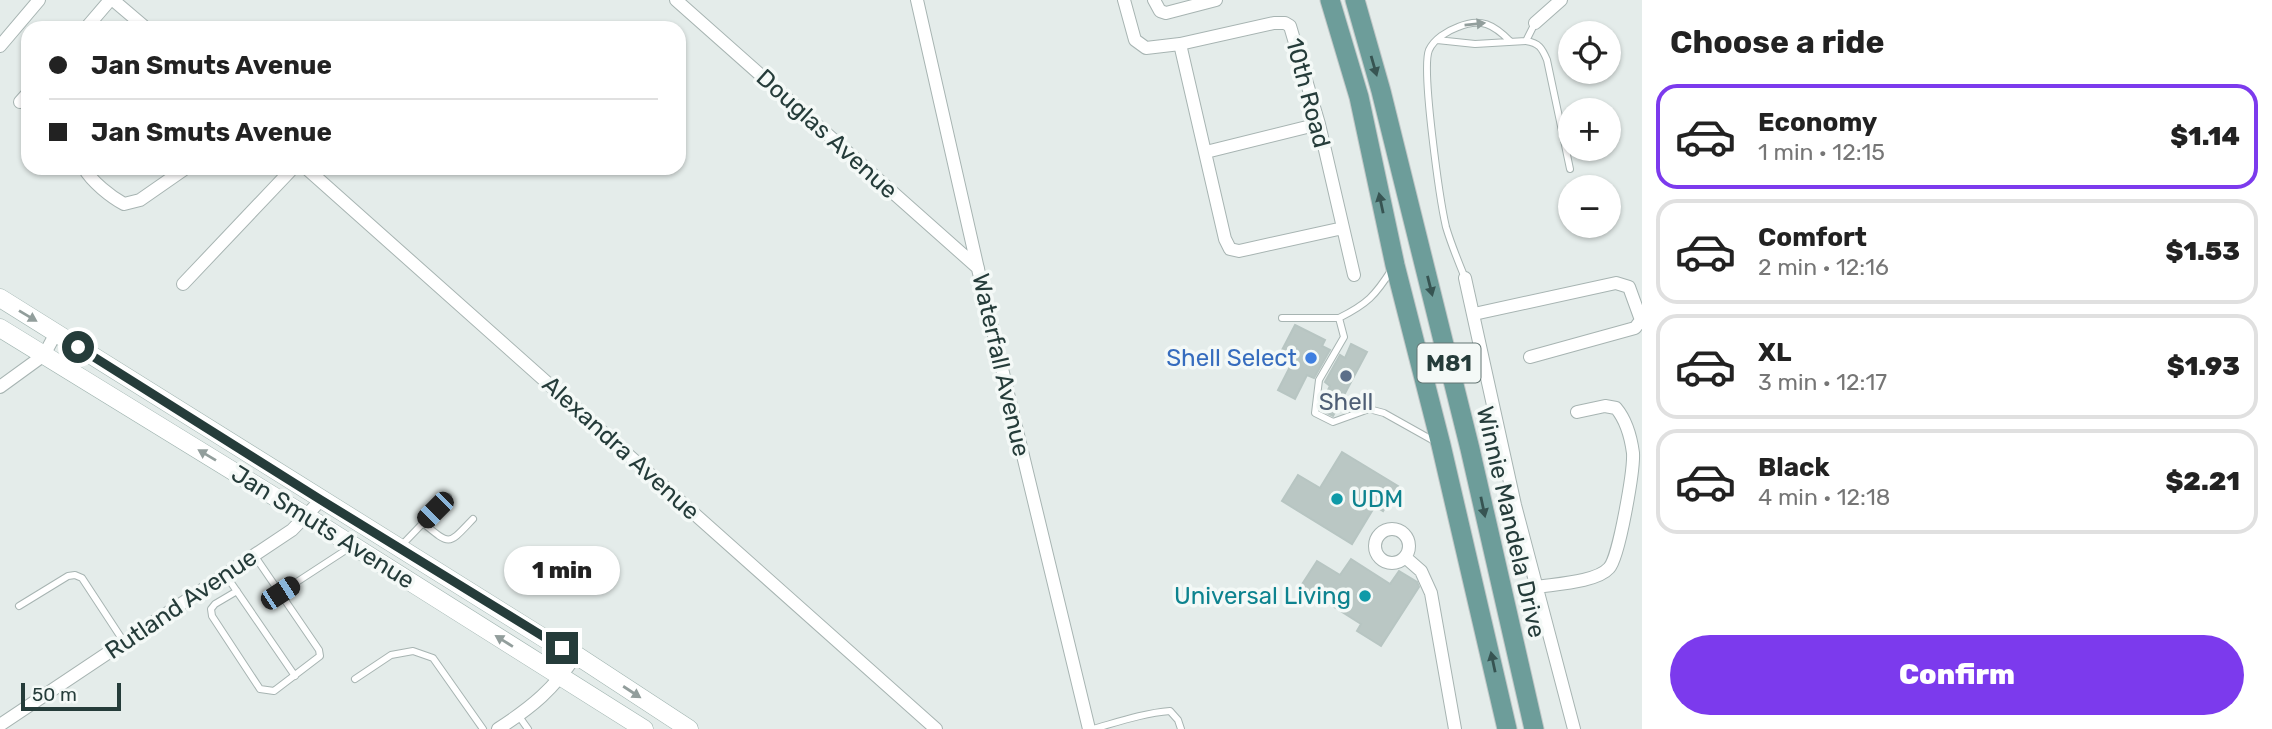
<!DOCTYPE html>
<html lang="en">
<head>
<meta charset="utf-8">
<style>
	body { margin:0; font-family:Rubik,sans-serif; background:#f2f2f2; color:#222; height:100vh; display:flex; flex-direction:column; font-size:26px; white-space:nowrap }
	* { box-sizing:border-box; margin:0 }
	p { font-size:23px; color:#767676 }
	.icon { flex:none; width:38px; height:38px; fill:none; stroke:currentColor; stroke-width:2; stroke-linecap:round; stroke-linejoin:round }
	.map { position:relative; flex:1; overflow:hidden }
	.drawer { display:flex; flex-direction:column; background:#fff; width:630px }
	.drawer>* { flex:none }
	.banner { position:absolute; left:21px; top:21px; width:665px; height:154px; border-radius:21px; box-shadow:0 2px 5px #0004; display:grid; align-content:center; height:154px; padding:0 28px; background:#fff }
	.fabs { position:absolute; left:1558px; top:21px; display:grid; gap:14px }
	.fabs a { display:grid; place-items:center; width:63px; height:63px; border-radius:50%; background:#fff; box-shadow:0 2px 5px #0004; font-size:35px }
	.scale { position:absolute; left:21px; bottom:18px; width:100px; box-sizing:border-box; padding-left:7px; border:4px solid #253c3a; border-top:0; font-size:19px; line-height:24px; white-space:nowrap; color:#253c3a; -webkit-text-stroke:5px #f4f9f7; paint-order:stroke }
	.end { position:absolute; width:32px; height:32px; margin:-16px; border:9px solid #253c3a; background:#fff; box-shadow:0 0 0 4px #fff }
	.from { border-radius:50% }
	.bubble { position:absolute; height:49px; border-radius:24px; background:#fff; box-shadow:0 2px 5px #0004; font-size:23px; font-weight:800; line-height:49px; text-align:center }
	.car { position:absolute; width:21px; height:42px; margin:-21px -10px; border-radius:9px; box-shadow:0 0 5px 2px #0007; background:linear-gradient(#222 24%,#8ab4d8 0 40%,#222 0 76%,#8ab4d8 0 86%,#222 0) }
	.banner b { display:flex; align-items:center; gap:24px; height:66px; font-size:26px }
	.banner b+b { border-top:2px solid #e0e0e0 }
	.banner i { width:18px; height:18px; background:#222 }
	ul { padding:0; list-style:none }
	li { display:flex; align-items:center; gap:21px; height:105px; margin:0 14px 10px; padding:0 14px; border:4px solid #e0e0e0; border-radius:21px }
	li div { flex:1 }
	li b { display:block; font-size:26px }
	li em { font-style:normal; font-weight:800 }
	li.active { border-color:#7c3aed }
	li>.icon { width:63px; height:63px; stroke-width:1.5 }
	h2 { padding:0 28px; font-size:32px; line-height:84px }
	.primary-button { display:flex; gap:14px; margin-top:auto; padding:14px 28px }
	.primary-button a { flex:1; height:80px; border-radius:42px; background:#7c3aed; color:#fff; font-size:28px; font-weight:800; line-height:80px; text-align:center }
	main { display:flex; flex:1; min-height:0 }
	.map>svg:first-child { display:block }
	.building { fill:#bac7c4; stroke:#b7c5c2; stroke-width:2 }
	.lines { fill:none; stroke-linecap:round; stroke-linejoin:round }
	.service-casing { stroke:#a7b4b2; stroke-width:8 }
	.minor-casing { stroke:#a7b4b2; stroke-width:14 }
	.secondary-casing { stroke:#a0b4b0; stroke-width:19 }
	.primary-casing { stroke:#c2c8c8; stroke-width:21 }
	.service { stroke:#fff; stroke-width:6 }
	.minor { stroke:#fff; stroke-width:12 }
	.secondary { stroke:#fff; stroke-width:18 }
	.primary { stroke:#6d9d9a; stroke-width:19 }
	.oneway { fill:#929e9c }
	.oneway2 { fill:#375452 }
	.route { stroke:#253c3a; stroke-width:9 }
	.shop-dot { fill:#3f7fe0; stroke:#f4f9f7; stroke-width:2.5 }
	.service-dot { fill:#5c6f8a; stroke:#f4f9f7; stroke-width:2.5 }
	.culture-dot { fill:#0f9aa8; stroke:#f4f9f7; stroke-width:2.5 }
	.labels { text-anchor:middle; stroke-width:7; stroke-linejoin:round; paint-order:stroke }
	.shield { fill:#f4f9f7; stroke:#637573; stroke-width:2 }
	.shield-label { font-size:23px; font-weight:bold; fill:#253c3a }
	.street-label { font-size:24px; fill:#253c3a; stroke:#f4f9f7 }
	.shop-label { font-size:24px; fill:#366cbe; stroke:#f4f9f7; text-anchor:end }
	.service-label { font-size:24px; fill:#4e5e75; stroke:#f4f9f7 }
	.culture-label { font-size:24px; fill:#0d838f; stroke:#f4f9f7; text-anchor:start }
</style>
</head>
<body>
<main>
<div class="map">
<svg width="1642" height="729" viewBox="0 0 1642 729">
	<rect width="100%" height="100%" fill="#e4ecea"/>
	<path class="building" d="M1295,325L1325,340L1322,346L1330,350L1314,378L1307,375L1295,399L1278,390L1295,357L1282,350Z
		M1351,344L1367,352L1333,416L1321,410L1322,402L1330,386L1325,382L1340,355L1345,358Z
		M1342,452L1398,486L1383,511L1375,506L1352,544L1282,501L1298,475L1320,488Z
		M1351,559L1390,584L1399,571L1417,582L1419,587L1381,646L1357,631L1361,624L1301,586L1317,561L1340,575Z"/>
	<g class="lines">
		<g class="service-casing">
			<path id="service" d="M1437,40L1475,44L1526,41L1535,23
				M1526,41C1539,43 1542,48 1547,60L1570,169
				M1392,269C1375,296 1367,304 1339,318L1344,337L1319,380L1315,413L1333,422L1369,409L1384,413L1434,441
				M1465,278C1458,261 1451,244 1446,227C1440,201 1421,69 1429,50C1434,39 1447,31 1458,27C1481,17 1494,25 1510,41
				M1282,318H1339
				M423,523C451,546 448,545 473,519
				M400,547L448,497
				M225,574L295,676
				M237,591L215,604L211,609L212,616L260,689L274,691L320,656L319,650L254,555
				M280,593L352,546
				M19,606L68,576L75,575L82,578L124,642
				M355,679L391,655L413,651L433,658L483,729
				M518,715L528,729
				M1093,729C1118,722 1144,713 1170,711L1178,720L1181,729"/>
		</g>
		<g class="minor-casing">
			<path id="minor" d="M113,0L146,28
				M676,0L978,268
				M917,0L978,269L1089,729
				M1124,0L1135,40L1146,48L1180,44L1274,23H1285L1290,26L1319,124L1354,275
				M1154,0L1160,11L1166,13L1216,0
				M1535,23L1561,0
				M86,28L110,0
				M1180,44L1225,239L1230,249L1239,251L1343,228
				M0,46L39,0
				M20,102L28,93
				M1206,152L1319,124
				M84,168C92,182 111,197 124,204L140,200L186,168
				M306,168L936,729
				M1465,278L1515,505L1574,729
				M183,284L293,168
				M1474,314L1616,283L1629,287L1641,320L1635,328L1530,357
				M0,387L44,355L56,333
				M1375 546a17 17 0 1 1 34 0a17 17 0 1 1-34 0Z
				M1405,557L1421,571L1431,593L1455,729
				M1537,587C1555,584 1597,582 1609,568C1619,558 1634,470 1633,453C1631,438 1626,420 1616,408L1605,406L1577,412
				M0,725L292,530L321,500
				M498,729C532,707 554,689 576,655"/>
		</g>
		<g class="secondary-casing">
			<path id="secondary" d="M0,298L547,640L576,655L689,729
				M0,328L306,516L644,729"/>
		</g>
		<g class="primary-casing">
			<path id="primary" d="M1330,0L1359,97L1395,265L1441,445L1507,729
				M1355,0L1381,91L1470,449L1534,729"/>
		</g>
		<use href="#service" class="service"/>
		<use href="#minor" class="minor"/>
		<use href="#secondary" class="secondary"/>
		<use href="#primary" class="primary"/>
	</g>
	<defs><path id="oneway-solid" d="M-6-.8H1V-3.2L6.5 0L1 3.2V.8H-6Z" transform="scale(1.75)"/></defs>
	<g class="oneway">
		<use href="#oneway-solid" transform="translate(1475 24) rotate(-6)"/>
		<use href="#oneway-solid" transform="translate(28 316) rotate(31)"/>
		<use href="#oneway-solid" transform="translate(207 455) rotate(-149)"/>
		<use href="#oneway-solid" transform="translate(504 641) rotate(-148)"/>
		<use href="#oneway-solid" transform="translate(632 692) rotate(33)"/>
	</g>
	<g class="oneway2">
		<use href="#oneway-solid" transform="translate(1374 66) rotate(74)"/>
		<use href="#oneway-solid" transform="translate(1381 203) rotate(-102)"/>
		<use href="#oneway-solid" transform="translate(1430 286) rotate(76)"/>
		<use href="#oneway-solid" transform="translate(1483 507) rotate(78)"/>
		<use href="#oneway-solid" transform="translate(1493 662) rotate(-102)"/>
	</g>
	<g class="lines">
		<path class="route" d="M78,347L321,500L562,648"/>
	</g>
	<circle class="shop-dot" cx="1311" cy="358" r="7"/>
	<circle class="service-dot" cx="1346" cy="376" r="7"/>
	<g class="culture-dot">
		<circle cx="1337" cy="499" r="7"/>
		<circle cx="1365" cy="596" r="7"/>
	</g>
	<g class="labels">
		<rect class="shield" x="1417.5" y="343.5" width="63" height="39" rx="5"/>
		<g class="shield-label">
			<text x="1449" y="371">M81</text>
		</g>
		<g class="street-label">
			<text transform="translate(1308 93) rotate(75)" y="8">10th Road</text>
			<text transform="translate(827 134) rotate(42)" y="8">Douglas Avenue</text>
			<text transform="translate(1001 365) rotate(77)" y="8">Waterfall Avenue</text>
			<text transform="translate(621 448) rotate(42)" y="8">Alexandra Avenue</text>
			<text transform="translate(1511 522) rotate(77)" y="8">Winnie Mandela Drive</text>
			<text transform="translate(323 527) rotate(32)" y="8">Jan Smuts Avenue</text>
			<text transform="translate(181 604) rotate(-34)" y="8">Rutland Avenue</text>
		</g>
		<g class="shop-label">
			<text x="1297" y="366">Shell Select</text>
		</g>
		<g class="service-label">
			<text x="1346" y="410">Shell</text>
		</g>
		<g class="culture-label">
			<text x="1351" y="507">UDM</text>
			<text x="1351" y="604" text-anchor="end">Universal Living</text>
		</g>
	</g>
</svg>
<div class="fabs">
<a><svg class="icon" aria-label="locate" viewBox="0 0 24 24"><circle cx="12" cy="12" r="6"/><path d="M12 2v4M12 18v4M2 12h4M18 12h4"/></svg></a>
<a>+</a>
<a>−</a>
</div>
<div class="scale">50 m</div>
<i class="end from" style="left:78px;top:347px"></i>
<i class="end" style="left:562px;top:648px"></i>
<div class="bubble" style="left:504px;top:546px;width:116px">1 min</div>
<i class="car" style="left:435px;top:510px;rotate:225deg"></i>
<i class="car" style="left:280px;top:593px;rotate:57deg"></i>
<div class="banner">
<b><i class="from"></i>Jan Smuts Avenue</b>
<b><i></i>Jan Smuts Avenue</b>
</div>
</div>
<section class="drawer">
<h2>Choose a ride</h2>
<ul>
<li class="active"><svg class="icon" aria-label="car" viewBox="0 0 24 24"><path d="M5 17H2v-5l4-1 3-4h7l3 4 3 1v5h-3M9 17h6M6 11h13"/><circle cx="7" cy="17" r="2"/><circle cx="17" cy="17" r="2"/></svg><div><b>Economy</b><p>1 min · 12:15</p></div><em>$1.14</em></li>
<li><svg class="icon" aria-label="car" viewBox="0 0 24 24"><path d="M5 17H2v-5l4-1 3-4h7l3 4 3 1v5h-3M9 17h6M6 11h13"/><circle cx="7" cy="17" r="2"/><circle cx="17" cy="17" r="2"/></svg><div><b>Comfort</b><p>2 min · 12:16</p></div><em>$1.53</em></li>
<li><svg class="icon" aria-label="car" viewBox="0 0 24 24"><path d="M5 17H2v-5l4-1 3-4h7l3 4 3 1v5h-3M9 17h6M6 11h13"/><circle cx="7" cy="17" r="2"/><circle cx="17" cy="17" r="2"/></svg><div><b>XL</b><p>3 min · 12:17</p></div><em>$1.93</em></li>
<li><svg class="icon" aria-label="car" viewBox="0 0 24 24"><path d="M5 17H2v-5l4-1 3-4h7l3 4 3 1v5h-3M9 17h6M6 11h13"/><circle cx="7" cy="17" r="2"/><circle cx="17" cy="17" r="2"/></svg><div><b>Black</b><p>4 min · 12:18</p></div><em>$2.21</em></li>
</ul>
<div class="primary-button"><a>Confirm</a></div>
</section>
</main>
</body>
</html>
